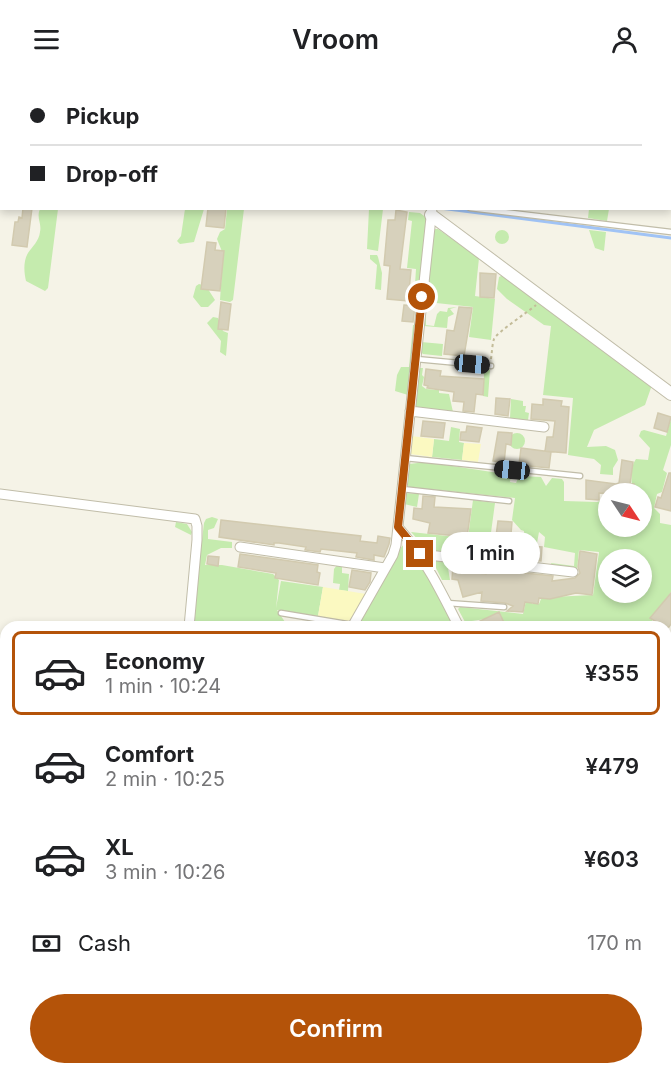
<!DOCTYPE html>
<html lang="en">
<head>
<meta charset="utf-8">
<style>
	body { margin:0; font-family:Inter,sans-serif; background:#f6f6f6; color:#202124; height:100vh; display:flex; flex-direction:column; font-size:22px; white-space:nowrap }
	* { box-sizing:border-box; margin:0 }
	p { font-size:20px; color:#757577 }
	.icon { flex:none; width:33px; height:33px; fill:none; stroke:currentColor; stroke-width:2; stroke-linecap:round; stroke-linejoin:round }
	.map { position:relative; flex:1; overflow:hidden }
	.sheet { position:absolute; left:0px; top:543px; width:672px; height:454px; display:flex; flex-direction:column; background:#fff; border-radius:18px 18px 0 0; box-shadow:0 3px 9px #0003 }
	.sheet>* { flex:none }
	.banner { position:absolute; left:0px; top:0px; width:672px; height:132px; box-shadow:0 3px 9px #0003; display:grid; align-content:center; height:132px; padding:0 30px; background:#fff }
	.needle { width:39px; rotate:125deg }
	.tools { position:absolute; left:598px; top:405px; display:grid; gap:12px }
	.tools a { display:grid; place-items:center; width:54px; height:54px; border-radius:50%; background:#fff; box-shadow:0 3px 9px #0003; font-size:30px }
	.end { position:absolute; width:27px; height:27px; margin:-14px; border:8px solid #b45309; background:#fff; box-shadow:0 0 0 3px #fff }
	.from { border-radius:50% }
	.bubble { position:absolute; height:42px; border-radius:21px; background:#fff; box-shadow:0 3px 9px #0003; font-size:20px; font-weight:600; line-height:42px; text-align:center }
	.car { position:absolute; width:18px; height:36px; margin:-18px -9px; border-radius:8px; box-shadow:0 0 4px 2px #0007; background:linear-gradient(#222 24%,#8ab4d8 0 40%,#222 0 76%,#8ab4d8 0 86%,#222 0) }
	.banner b { display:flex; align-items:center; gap:21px; height:57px; font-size:22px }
	.banner b+b { border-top:2px solid #e0e0e0 }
	.banner i { width:15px; height:15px; background:#202124 }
	ul { padding:10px 0 0; list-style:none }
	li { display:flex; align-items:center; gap:18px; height:84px; margin:0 12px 9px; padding:0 18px; border:3px solid transparent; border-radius:9px }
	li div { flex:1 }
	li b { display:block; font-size:22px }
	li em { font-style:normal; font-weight:600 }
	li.selected { border-color:#b45309 }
	li>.icon { width:54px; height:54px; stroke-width:1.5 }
	.pay { display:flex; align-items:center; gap:15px; height:66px; padding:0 30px; font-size:22px }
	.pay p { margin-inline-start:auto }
	.button { display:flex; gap:12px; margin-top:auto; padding:12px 30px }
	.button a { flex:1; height:69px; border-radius:36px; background:#b45309; color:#fff; font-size:24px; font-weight:600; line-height:69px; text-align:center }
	header { display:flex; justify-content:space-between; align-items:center; height:78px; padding:0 30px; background:#fff; font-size:27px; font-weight:600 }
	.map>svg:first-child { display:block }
	.education { fill:#eeebd0 }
	.green { fill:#c5ebae; fill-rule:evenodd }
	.sand { fill:#fbf9c1 }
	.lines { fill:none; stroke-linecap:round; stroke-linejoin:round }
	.stream { stroke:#a0c3f5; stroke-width:3 }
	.building { fill:#d7d1bc; stroke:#d2caaf; stroke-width:1.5 }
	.service-casing { stroke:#c1bda9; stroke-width:7 }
	.minor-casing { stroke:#c1bda9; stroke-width:11 }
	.tertiary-casing { stroke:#c1bda9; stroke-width:14 }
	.path { stroke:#c3bc99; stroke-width:2; stroke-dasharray:3 3; stroke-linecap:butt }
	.service { stroke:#fff; stroke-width:4.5 }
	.minor { stroke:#fff; stroke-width:9 }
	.tertiary { stroke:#fff; stroke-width:12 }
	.route { stroke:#b45309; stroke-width:8 }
</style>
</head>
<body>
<header><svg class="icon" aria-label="menu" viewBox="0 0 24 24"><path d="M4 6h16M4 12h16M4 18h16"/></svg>Vroom<svg class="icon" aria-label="person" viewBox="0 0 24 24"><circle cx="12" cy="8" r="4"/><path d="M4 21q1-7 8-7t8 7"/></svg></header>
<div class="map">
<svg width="671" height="997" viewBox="0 0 671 997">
	<rect width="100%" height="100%" fill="#f5f3e7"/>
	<path class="education" d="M404,992H666L670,997H407Z"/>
	<path class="green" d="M40,131H58L48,210L45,213L26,203C24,195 23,183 28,175C32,169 39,163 40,154C42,145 36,140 40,131Z
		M185,131H204L194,164L180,166L177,163L181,158Z
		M227,131H244L233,222L230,224L220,222L223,176L217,161L220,154L225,151Z
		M369,131H383L378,173L367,171Z
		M589,131H609L607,143L588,140Z
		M409,134L420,135L427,140L419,222H414L416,191L407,190L412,143L408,142Z
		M435,151H438L479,180L475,218L495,221L491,262L469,259L473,229L427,224L433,155Z
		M495 159a7 7 0 1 1 14 0a7 7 0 1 1-14 0Z
		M589,152L606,154L604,173L595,170Z
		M370,177H377L378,179L382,195L381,212L375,211L377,187L370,181Z
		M505,196L557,237V239L581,257L588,259L652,307L645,327L594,352L587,369L606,368L615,372L618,382L613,390V397L600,396L601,387L594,381L568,377L573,320L543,317L551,248L544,247L507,221L497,211L499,199Z
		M199,206L206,208L215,222L208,229H201L193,219L196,208Z
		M457,229L450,231L454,236L448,239L447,250L424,248L425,232L429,231L426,233V247L434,248L437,236L440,233L447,234L448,230Z
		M213,239L218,240L223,253L228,255L226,278L220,274L221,263L207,245Z
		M413,247H415L408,317L395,313L397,297L401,289H409Z
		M421,264L443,266L442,278L423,276L420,273Z
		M420,290H423L422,297L424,299L422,308L426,311L439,312V315L449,316L453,334L417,331L414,328Z
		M475,291L490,292L488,319L483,318L484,296L475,294Z
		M511,321L523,323V328H526L525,334L529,335L528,342L510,340Z
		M671,341V367L663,392L667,395L662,414L657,416L654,430L660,436V445L671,447V514L648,549H507L500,539L465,544L458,531L460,529L523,536L527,519H531L532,526H539L541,521H551L552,519L593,517L599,474L579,472L577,492L552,488L551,485L574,488L575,475L544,469L545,459L539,454L537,465L524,464V453L521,452L512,442L515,420L409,409L406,405L409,386L426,384L511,397L510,404L516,405L519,398L541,399L546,408L552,400L562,401L564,404V423L597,424L609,420V448H642V416L634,415C631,405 629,390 636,381L648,382L650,370L639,358L641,353L644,352L666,358ZM609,482H642V514H609Z
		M451,349L460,351L459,364L464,365L462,382L432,379L434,361L449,363Z
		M509 363a8 8 0 1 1 16 0a8 8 0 1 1-16 0Z
		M404,415L419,416L417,429L404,426Z
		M473,422L495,425L490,462L468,459Z
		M212,439L218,441L214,450L208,452V461L232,464V470H221L207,477L205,487H222L273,496L279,502L276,530L281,503L323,509L318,538L277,532L285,544V549H192L204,445L206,441Z
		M176,444L187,446L192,454L191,457L175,449Z
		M411,454L465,460V465L474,466L472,478L429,474Z
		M405,465C418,469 447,533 455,549H355L399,472Z
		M432,482L457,484L451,486L448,490L450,502H442Z
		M337,487L342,488V495L349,496L348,513L339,512L340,506L333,505L334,491Z
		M671,555V587L666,590V560Z
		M1,866L6,868V893L0,891Z
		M671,891V951L666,952V893Z
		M159,992H187L186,993L188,997H161Z"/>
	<path class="sand" d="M411,358L434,361L432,379L410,376Z
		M464,365L481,366L478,384L462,382Z
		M323,509L366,516L353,541L347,543L318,538Z
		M671,587V625L666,614V590Z
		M264,992H340L329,997H254Z"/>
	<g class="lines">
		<path class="stream" d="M0,73H2
			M440,130L671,160"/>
	</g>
	<path class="building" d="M23,130H32L27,169L12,167L15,144H18L19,139L22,140Z
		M208,130H226L224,150L206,148Z
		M396,132L407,134L400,191L411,192L408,223L387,221L390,188L384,187L385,176L388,142H395Z
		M207,164L216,165L215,172L224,173L220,213L201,211Z
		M480,195L496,196L494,220L480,219Z
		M221,224L231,226L228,252L218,251Z
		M404,227L415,228L413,244L402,243Z
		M459,229L472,230L464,278L444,276L447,252L454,253Z
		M426,291L441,293L440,298L484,301L483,317L476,316L474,334L463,333L464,324L453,323L454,314L427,310L428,308L424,307Z
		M496,320L510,321L508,338L495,336Z
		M543,321L562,323L561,328L569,329L566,375L545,373L547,359H553L555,343L531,341L532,326L543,327Z
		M658,335L671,339L667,354L654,350Z
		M423,343L445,345L443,360L421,358Z
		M467,348L482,350L479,364L460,362L461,354H466Z
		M498,354L512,355L511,367L506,366L504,385L493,383Z
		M521,370L551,374L549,390L519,387Z
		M622,382L633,384L630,406H634L633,416L599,415V422L586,421V402L616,406L619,405Z
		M669,395H671V433L655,429L658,419L661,420Z
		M423,418L435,419L434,429L471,431L467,459L428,455L430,445L413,441L414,430L422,431Z
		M221,442L361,458L360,463L377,465L378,458L390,460L389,466L384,479L374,477V482L356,479L357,475L321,471L320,474L305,472L306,469L279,465H274V467L219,459Z
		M498,443L512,444L509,480L490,477L491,466H495Z
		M530,468L542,469L541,483L528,482Z
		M580,473L597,476L592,517L576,515L550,521L539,520L538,526L525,524L523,534L507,533L513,528L505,525L481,523L482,514L463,519L458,502L452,501L453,487L471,489L470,494L486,496V491L553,498L552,503L575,500L580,495L578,489Z
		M240,476L318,487L317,494L320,495L318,507L275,500L276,495L238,489Z
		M208,478L219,479L218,488L207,486Z
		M352,492L371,495L370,504L365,512L349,509Z
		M671,515V546L669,549H650L655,543L650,540Z
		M499,534L506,549H483L480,543Z"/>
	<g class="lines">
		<g class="service-casing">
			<path id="service" d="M470,130L671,154
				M416,281L491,288
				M405,380L580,398
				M402,411L509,423
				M447,525L504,529
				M281,535L353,547"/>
		</g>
		<g class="minor-casing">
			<path id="minor" d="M447,2V0
				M410,333L544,349
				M0,416L195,441L197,448V462L189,549
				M398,449C424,479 441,513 459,549
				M240,469L385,490
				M420,476L573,494
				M352,549L393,477L396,467L432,130
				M666,635L670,633
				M0,665L6,666
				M0,704L6,705
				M0,771L6,757
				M666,792L671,789
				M0,971L6,955
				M666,980L671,990
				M236,992L239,997
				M60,997L62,992
				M97,997L100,992"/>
		</g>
		<g class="tertiary-casing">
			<path id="tertiary" d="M0,79H2
				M431,137L671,316"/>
		</g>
		<path class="path" d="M491,281C492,275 492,267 494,261C496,255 528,234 536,227
			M666,583L671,581
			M0,628L6,627"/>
		<use href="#service" class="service"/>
		<use href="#minor" class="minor"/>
		<use href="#tertiary" class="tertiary"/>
	</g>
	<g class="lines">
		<path class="route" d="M420,476L398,449L422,219"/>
	</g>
</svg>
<div class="tools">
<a><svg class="needle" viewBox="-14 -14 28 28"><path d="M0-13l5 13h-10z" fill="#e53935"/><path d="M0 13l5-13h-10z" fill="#757577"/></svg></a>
<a><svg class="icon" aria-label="layers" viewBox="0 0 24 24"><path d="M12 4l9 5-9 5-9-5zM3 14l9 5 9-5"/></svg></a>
</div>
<i class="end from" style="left:422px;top:219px"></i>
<i class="end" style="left:420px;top:476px"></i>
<div class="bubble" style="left:441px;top:454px;width:99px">1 min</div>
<i class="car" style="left:472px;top:286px;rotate:95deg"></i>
<i class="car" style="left:512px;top:392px;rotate:276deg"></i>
<div class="banner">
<b><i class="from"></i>Pickup</b>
<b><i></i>Drop-off</b>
</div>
<section class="sheet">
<ul>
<li class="selected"><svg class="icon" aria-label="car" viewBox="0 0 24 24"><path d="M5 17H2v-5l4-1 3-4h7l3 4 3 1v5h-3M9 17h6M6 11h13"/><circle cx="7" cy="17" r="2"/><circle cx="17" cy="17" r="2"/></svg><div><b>Economy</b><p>1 min · 10:24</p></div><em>¥355</em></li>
<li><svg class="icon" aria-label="car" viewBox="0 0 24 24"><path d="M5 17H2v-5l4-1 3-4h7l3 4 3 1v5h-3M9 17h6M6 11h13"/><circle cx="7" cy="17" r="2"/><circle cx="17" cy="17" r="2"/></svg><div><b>Comfort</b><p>2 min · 10:25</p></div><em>¥479</em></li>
<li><svg class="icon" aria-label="car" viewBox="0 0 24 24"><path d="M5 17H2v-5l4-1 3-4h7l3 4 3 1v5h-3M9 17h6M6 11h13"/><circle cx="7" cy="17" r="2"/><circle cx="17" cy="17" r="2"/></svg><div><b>XL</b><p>3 min · 10:26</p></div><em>¥603</em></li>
</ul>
<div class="pay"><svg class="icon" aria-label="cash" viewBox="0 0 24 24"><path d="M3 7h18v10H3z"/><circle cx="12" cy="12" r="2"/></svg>Cash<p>170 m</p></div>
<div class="button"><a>Confirm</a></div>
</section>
</div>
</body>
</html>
